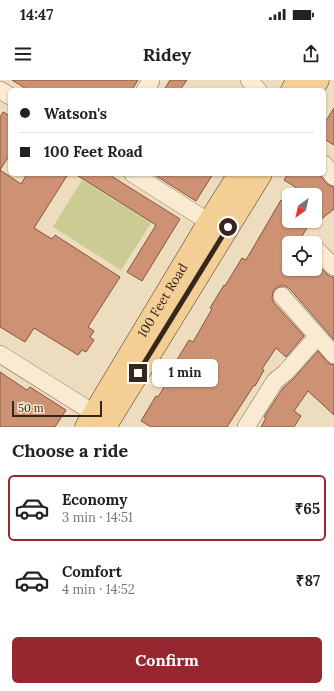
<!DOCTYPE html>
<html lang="en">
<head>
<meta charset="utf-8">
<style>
	body { margin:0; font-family:Lora,serif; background:#f2f2f2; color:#222; height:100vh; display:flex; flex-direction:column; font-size:15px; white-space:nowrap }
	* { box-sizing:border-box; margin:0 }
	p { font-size:13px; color:#767676 }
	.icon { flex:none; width:22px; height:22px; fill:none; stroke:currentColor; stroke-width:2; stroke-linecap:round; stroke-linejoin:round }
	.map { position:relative; height:347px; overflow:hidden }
	.side { display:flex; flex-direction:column; background:#fff; flex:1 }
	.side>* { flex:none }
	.guide { position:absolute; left:8px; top:8px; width:318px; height:88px; border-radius:6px; box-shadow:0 1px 3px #0004; display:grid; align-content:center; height:88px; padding:0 12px; background:#fff }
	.needle { width:26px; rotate:214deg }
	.fabs { position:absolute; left:282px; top:108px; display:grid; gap:8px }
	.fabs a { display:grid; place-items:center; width:40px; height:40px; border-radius:6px; background:#fff; box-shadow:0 1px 3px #0004; font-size:20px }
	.scale { position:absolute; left:12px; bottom:10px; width:90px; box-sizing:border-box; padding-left:4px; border:2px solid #36261c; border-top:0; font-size:11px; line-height:14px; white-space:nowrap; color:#36261c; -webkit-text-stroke:3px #f5e7ce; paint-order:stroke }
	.end { position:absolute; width:18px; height:18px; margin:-9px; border:5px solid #36261c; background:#fff; box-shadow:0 0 0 2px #fff }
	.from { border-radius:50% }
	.bubble { position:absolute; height:28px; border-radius:6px; background:#fff; box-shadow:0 1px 3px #0004; font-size:13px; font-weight:800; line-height:28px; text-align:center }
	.guide b { display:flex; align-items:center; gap:14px; height:38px; font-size:15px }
	.guide b+b { border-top:1px solid #e0e0e0 }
	.guide i { width:10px; height:10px; background:#222 }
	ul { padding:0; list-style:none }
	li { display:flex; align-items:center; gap:12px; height:66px; margin:0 8px 6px; padding:0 4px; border:2px solid transparent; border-radius:6px }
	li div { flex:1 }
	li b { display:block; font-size:15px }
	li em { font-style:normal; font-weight:800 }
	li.selected { border-color:#962730 }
	li>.icon { width:36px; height:36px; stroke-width:1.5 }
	h2 { padding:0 12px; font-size:18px; line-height:48px }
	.cta { display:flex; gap:8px; margin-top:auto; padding:8px 12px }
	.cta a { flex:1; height:46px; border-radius:6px; background:#962730; color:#fff; font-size:16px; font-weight:800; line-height:46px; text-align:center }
	.status { display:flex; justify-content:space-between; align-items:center; height:28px; padding:0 20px; background:#fff; direction:ltr }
	.status svg { height:11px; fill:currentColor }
	header { display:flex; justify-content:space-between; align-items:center; height:52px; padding:0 12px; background:#fff; font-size:18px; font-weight:800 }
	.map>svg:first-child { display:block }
	.green { fill:#cacc93 }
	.building { fill:#cd9274; stroke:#86543d }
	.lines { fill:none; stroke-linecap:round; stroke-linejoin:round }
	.minor-casing { stroke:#866c57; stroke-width:18 }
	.major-casing { stroke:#543b2c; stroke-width:23 }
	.minor { stroke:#f9ead1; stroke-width:17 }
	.major { stroke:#f3ce95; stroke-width:22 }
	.route { stroke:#36261c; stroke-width:5 }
	.labels { text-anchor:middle; stroke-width:3; stroke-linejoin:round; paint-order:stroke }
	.street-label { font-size:13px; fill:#36261c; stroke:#f5e7ce }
</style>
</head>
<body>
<div class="status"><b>14:47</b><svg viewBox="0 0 49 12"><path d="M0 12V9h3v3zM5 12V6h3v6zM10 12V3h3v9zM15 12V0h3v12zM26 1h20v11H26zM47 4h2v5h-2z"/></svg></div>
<header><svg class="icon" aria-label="menu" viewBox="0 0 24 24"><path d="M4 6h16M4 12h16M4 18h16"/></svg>Ridey<svg class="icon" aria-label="share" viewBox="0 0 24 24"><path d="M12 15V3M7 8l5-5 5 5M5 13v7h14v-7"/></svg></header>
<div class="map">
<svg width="334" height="347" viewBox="0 0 334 347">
	<rect width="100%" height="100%" fill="#eedcbe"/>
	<path class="green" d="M82,100L151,143L121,190L53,147Z"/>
	<path class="building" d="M12,0H138L132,10H28Z
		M170,0H187L180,10H164Z
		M334,28V65L324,59V44Z
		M3,32L10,36V74L0,90V37Z
		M0,90L21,104L27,94H68L34,148L52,159L55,155L120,197L88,247L94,251L90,257L94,260L86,272L82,270L78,275L34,248L25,262L0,247Z
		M75,94H108L180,139L142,201L127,192L156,145Z
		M153,94H213L196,121Z
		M288,94H319L326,103L330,106L334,107V129L320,140L315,133V115H298L300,110L284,100Z
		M281,120L289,125V141H311L298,163H289V189H315V182L327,194L331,197H334V260L290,209L285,206H280L275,209L273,212L272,218L274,223L304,256L286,277L276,268L262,289L264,290L255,306L254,305L227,347H151L141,341L156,316L158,317L178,284L175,283L189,260L193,262L212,229L210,228L224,205L225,206L242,178L246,180Z
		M318,271L327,282L330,284L334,285V335L308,311L294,331L301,336L294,347H261L266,338L264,337L283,308L293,299Z
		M0,292L27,310L30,307L66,330L55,347H0Z"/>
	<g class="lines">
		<g class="minor-casing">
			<path id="minor" d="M249,0L258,10
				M0,10L10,16
				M145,10L151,1L149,0
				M324,84L334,97
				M133,94L209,142
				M315,168L334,187
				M282,216L334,275
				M0,274L105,340
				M246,347L275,301L286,292L317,257"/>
		</g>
		<g class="major-casing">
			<g id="major">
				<path d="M292,10L298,0"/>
				<path d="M312,10L318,0"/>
				<path id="s1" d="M86,347L209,142L239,94"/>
				<path d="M105,347L261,94"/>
			</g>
		</g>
		<use href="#minor" class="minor"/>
		<use href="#major" class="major"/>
	</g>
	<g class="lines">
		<path class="route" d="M138,293L228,147"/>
	</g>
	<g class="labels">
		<g class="street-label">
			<text dy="5" stroke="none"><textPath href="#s1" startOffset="148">100 Feet Road</textPath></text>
		</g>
	</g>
</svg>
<div class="fabs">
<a><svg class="needle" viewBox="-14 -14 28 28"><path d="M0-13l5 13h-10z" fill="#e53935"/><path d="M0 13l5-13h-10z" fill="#767676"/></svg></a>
<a><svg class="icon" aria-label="locate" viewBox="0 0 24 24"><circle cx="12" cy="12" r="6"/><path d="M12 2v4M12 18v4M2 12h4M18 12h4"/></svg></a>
</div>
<div class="scale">50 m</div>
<i class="end from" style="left:228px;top:147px"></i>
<i class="end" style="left:138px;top:293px"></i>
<div class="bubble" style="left:152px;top:279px;width:66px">1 min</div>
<div class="guide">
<b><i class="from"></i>Watson's</b>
<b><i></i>100 Feet Road</b>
</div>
</div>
<section class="side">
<h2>Choose a ride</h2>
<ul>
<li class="selected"><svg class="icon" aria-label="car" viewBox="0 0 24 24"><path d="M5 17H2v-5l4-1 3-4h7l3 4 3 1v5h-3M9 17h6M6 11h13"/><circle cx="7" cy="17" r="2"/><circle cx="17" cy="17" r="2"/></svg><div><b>Economy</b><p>3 min · 14:51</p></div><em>₹65</em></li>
<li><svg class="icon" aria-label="car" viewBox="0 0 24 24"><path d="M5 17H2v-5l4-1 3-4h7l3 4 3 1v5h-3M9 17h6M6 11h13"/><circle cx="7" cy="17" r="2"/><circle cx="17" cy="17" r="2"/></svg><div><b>Comfort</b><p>4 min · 14:52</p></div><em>₹87</em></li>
</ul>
<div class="cta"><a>Confirm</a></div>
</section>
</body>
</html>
